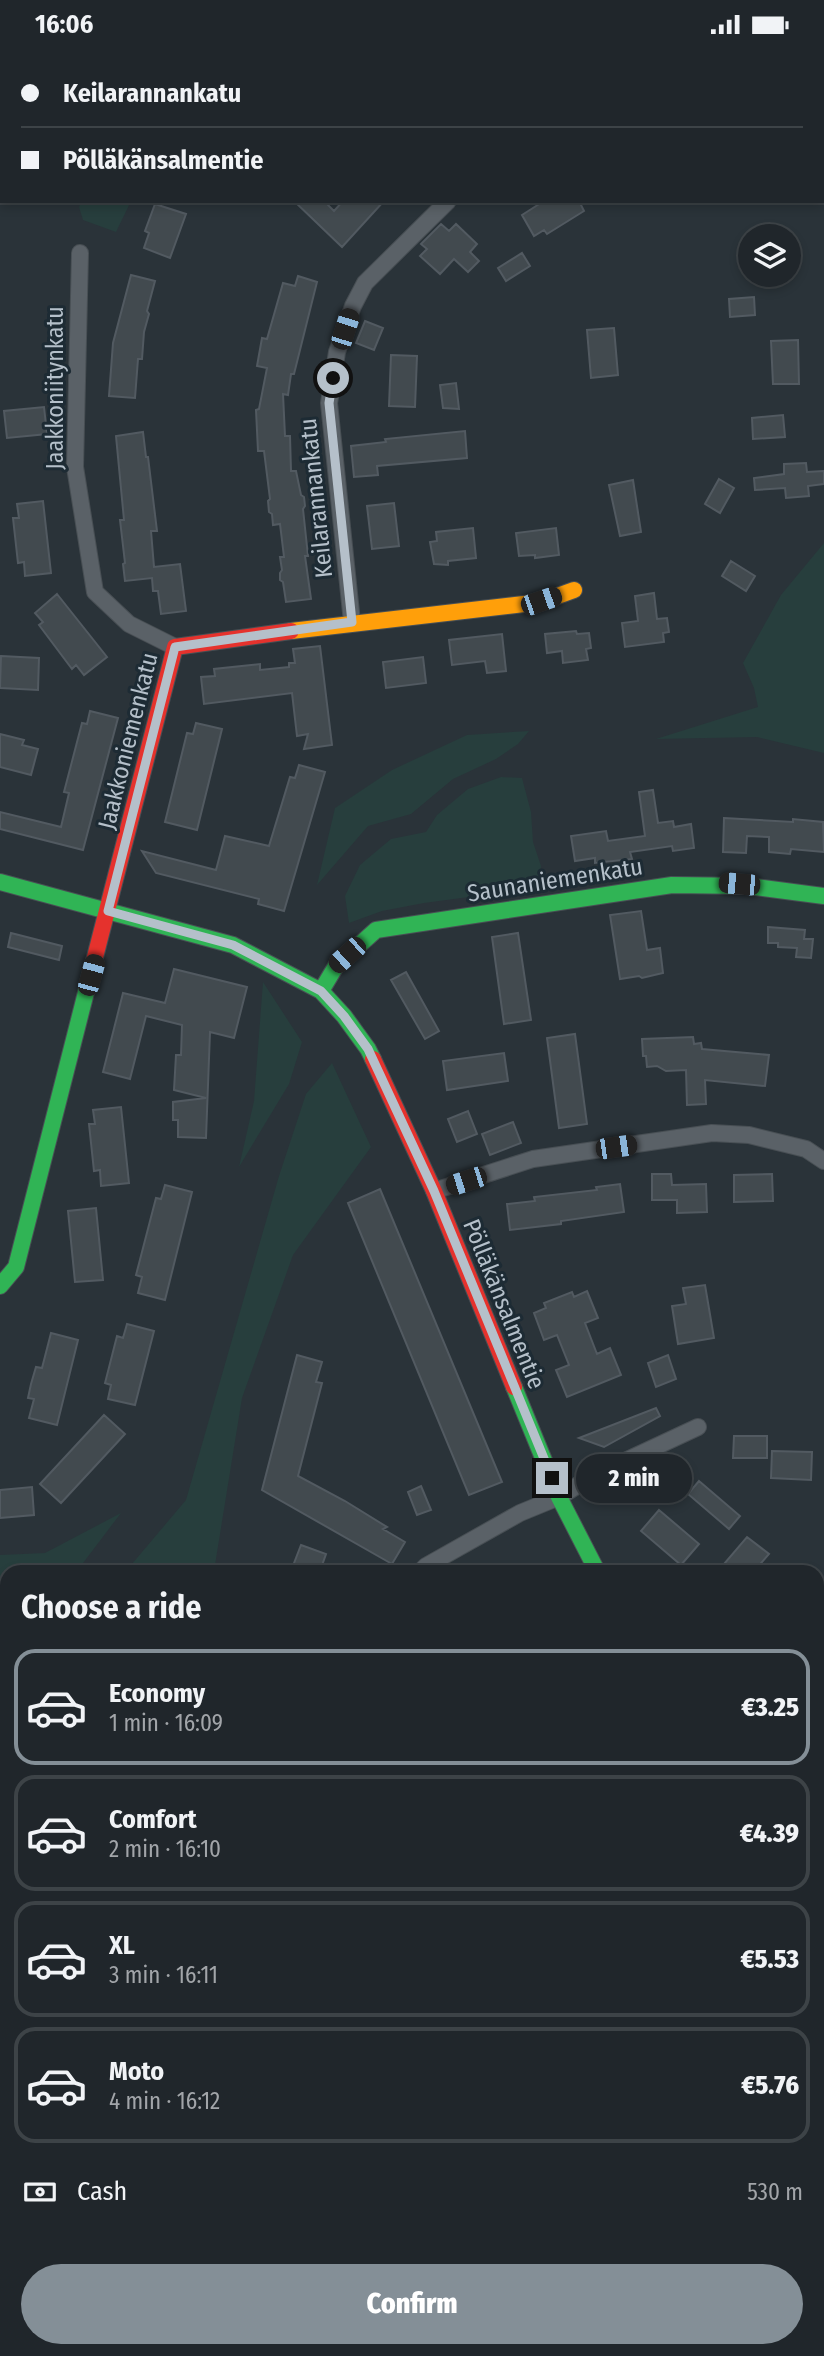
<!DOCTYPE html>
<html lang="en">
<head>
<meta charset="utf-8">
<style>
	body { margin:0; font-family:"Fira Sans Condensed",sans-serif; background:#2d3237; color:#f1f3f6; height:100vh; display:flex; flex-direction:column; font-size:26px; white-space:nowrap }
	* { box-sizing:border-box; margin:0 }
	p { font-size:23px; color:#a2a5a9 }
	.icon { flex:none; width:38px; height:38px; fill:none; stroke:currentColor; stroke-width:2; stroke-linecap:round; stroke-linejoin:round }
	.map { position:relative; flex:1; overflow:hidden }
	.sheet { position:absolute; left:0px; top:1516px; width:824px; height:793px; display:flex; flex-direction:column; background:#20262b; border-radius:21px 21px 0 0; box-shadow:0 4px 10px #0003,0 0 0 2px #3d4347 }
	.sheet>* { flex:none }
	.hud { position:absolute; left:0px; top:0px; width:824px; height:154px; box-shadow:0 4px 10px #0003,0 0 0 2px #3d4347; display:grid; align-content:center; height:154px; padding:0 21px; background:#20262b }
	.buttons { position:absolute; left:738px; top:175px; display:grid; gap:14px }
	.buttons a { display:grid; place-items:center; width:63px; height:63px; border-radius:50%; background:#20262b; box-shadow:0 4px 10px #0003,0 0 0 2px #3d4347; font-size:35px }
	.end { position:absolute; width:32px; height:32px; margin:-16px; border:9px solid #b5c0ca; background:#111; box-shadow:0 0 0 4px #111 }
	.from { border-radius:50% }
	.bubble { position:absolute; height:49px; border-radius:24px; background:#20262b; box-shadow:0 4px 10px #0003,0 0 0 2px #3d4347; font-size:23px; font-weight:800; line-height:49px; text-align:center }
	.car { position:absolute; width:21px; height:42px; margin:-21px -10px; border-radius:9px; box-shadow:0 0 5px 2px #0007; background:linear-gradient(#222 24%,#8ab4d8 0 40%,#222 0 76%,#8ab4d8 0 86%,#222 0) }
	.hud b { display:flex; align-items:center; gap:24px; height:66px; font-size:26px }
	.hud b+b { border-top:2px solid #3d4347 }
	.hud i { width:18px; height:18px; background:#f1f3f6 }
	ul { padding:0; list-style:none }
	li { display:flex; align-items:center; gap:21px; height:116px; margin:0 14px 10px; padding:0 7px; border:4px solid #3d4347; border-radius:21px }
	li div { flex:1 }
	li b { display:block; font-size:26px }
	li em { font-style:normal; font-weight:800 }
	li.on { border-color:#848f97 }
	li>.icon { width:63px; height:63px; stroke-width:1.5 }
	h2 { padding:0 21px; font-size:32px; line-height:84px }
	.pay { display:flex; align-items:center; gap:18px; height:77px; padding:0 21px; font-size:26px }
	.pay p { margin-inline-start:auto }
	.cta { display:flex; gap:14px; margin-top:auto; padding:14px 21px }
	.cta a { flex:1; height:80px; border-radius:42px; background:#848f97; color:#fff; font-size:28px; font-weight:800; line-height:80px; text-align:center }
	.status { display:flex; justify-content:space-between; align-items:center; height:49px; padding:0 35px; background:#20262b; direction:ltr }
	.status svg { height:19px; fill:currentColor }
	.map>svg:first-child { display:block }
	.green { fill:#273e3d }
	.building { fill:#424a4f; stroke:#525a61; stroke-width:2 }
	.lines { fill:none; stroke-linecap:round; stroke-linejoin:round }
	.street-casing { stroke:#484f54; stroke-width:18 }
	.fast-casing { stroke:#484f54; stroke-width:18 }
	.slow-casing { stroke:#484f54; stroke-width:18 }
	.jam-casing { stroke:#484f54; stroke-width:18 }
	.street { stroke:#5a6167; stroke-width:16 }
	.fast { stroke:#30b455; stroke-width:16 }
	.slow { stroke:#ff9f0a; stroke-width:16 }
	.jam { stroke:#e5322d; stroke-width:16 }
	.route { stroke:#b5c0ca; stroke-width:9 }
	.labels { text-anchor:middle; stroke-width:6; stroke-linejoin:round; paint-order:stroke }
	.street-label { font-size:24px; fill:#b5c0ca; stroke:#1d2b34 }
</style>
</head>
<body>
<div class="status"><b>16:06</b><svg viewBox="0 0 49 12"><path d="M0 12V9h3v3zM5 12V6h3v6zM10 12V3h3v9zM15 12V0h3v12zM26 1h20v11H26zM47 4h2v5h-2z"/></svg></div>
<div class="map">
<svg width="824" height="2307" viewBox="0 0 824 2307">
	<rect width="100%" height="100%" fill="#2a3339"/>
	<path class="green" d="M55,0H393L391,2H56Z
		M82,152H131L116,183L83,171L79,158Z
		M824,494V704L757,688L656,690L758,658L754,639L743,614L781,546Z
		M529,682L518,695L496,710L453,730L411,765L368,777L317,836L335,759L392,721L467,686Z
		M501,728L522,729L531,763L533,793L541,817L539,834L526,846L476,847L424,854L382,862L349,874L345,847L360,816L391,790L426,783L437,766L468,740Z
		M263,933L302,993L289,1035L239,1118L254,1052Z
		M332,1014L371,1098L293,1206L242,1349L214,1522H126L186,1451L279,1127L306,1045Z
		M121,1464L77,1522H7V1764L0,1770V1506L45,1504Z
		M71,2301H346L347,2307H69Z"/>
	<path class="building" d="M294,152H324L334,162L343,152H384L342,198Z
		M544,152H579L584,162L547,185L544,181L534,187L522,166Z
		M155,155L186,165L170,209L144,199L149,184L145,182Z
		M441,175L449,182L456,175L477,195L470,203L479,212L468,223L454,210L440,225L420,207L427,200L421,195Z
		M522,204L530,217L506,232L498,219Z
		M131,226L155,232L147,262L149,265L144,283L142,310H138L135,349L109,347L113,294Z
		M298,227L317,233L294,325H291L288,346L283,345L285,387H290L291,422H296L301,446L304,448L305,457L303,460L308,507H305L311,550L286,553L283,533L280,531V524L282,521L280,508H284L280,475L273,476L272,465L269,463L268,452L270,450L264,402H258L256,361L259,360L267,319L257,317L262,289L267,290L283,234L295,237Z
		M754,248L755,266L730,268L729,250Z
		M365,272L383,279L374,301L356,294Z
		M614,279L618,326L591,329L587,281Z
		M798,291L799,335H773L771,292Z
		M391,306L417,307L415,358L389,357Z
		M456,334L459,360L443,359L440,336Z
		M44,358L47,385L7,389L4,362Z
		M783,366L785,388L753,390L752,369Z
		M465,382L467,409L377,417L378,426L354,428L351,397L386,393L385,390Z
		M143,383L146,408H148L157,482H151L154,518L180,515L186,562L161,565L158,542H153L152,529L125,532L123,515L125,514L120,471H124L116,387Z
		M806,414L807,423L824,422V435L808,437L809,447L786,449L785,439L755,441L754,429L784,425V415Z
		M719,430L734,439L720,464L705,455Z
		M633,431L641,483L620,487L609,436Z
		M43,452L51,524L25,527L24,513L18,514L13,469H19L17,455Z
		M394,454L399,497L372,500L367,457Z
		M473,479L476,509L448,512V516L434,515L430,493L437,492L436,483Z
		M556,479L559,506L535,509V506L519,507L516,484Z
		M731,512L755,527L746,542L722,527Z
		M654,544L657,570L667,569L669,583L663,584L664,593L625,598L622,574L638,572L635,547Z
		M57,545L107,608L84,626L76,616L72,620L39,576L43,573L35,564Z
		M576,582L577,585L589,584L591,599L586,600L588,611L563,614L562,602L547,604L545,585Z
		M502,585L506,622L487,624L485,612L452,616L449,591Z
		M320,597L332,696L304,700L308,685L297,687L292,644L204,655L201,628L215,627L214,620L260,615V621L289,618V614H295L293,600Z
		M1,607L39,609L38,641L0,639Z
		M423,608L426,634L386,639L383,613Z
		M90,662L118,669L83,801L0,780V763L61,778L69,744L64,743L82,674L87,675Z
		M196,674L222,680L197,781L165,773L187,684L193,685Z
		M0,685L24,691L22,696L38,700L31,726L0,718Z
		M299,716L325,723L284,862L258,855L259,850L156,824L142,802L216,821L225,787L269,797L290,728L295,729Z
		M653,741L658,774L673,772L674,778L691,775L694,799L673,802L672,797L630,803L632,810L595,814V809L575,812L571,787L606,782L608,792L645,787L639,743Z
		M724,769L793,773V770L823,773L824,803L791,800L790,805L769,803V788L747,787L746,804L723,803Z
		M641,862L647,901L660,899L663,924L642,929L639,927L620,930L610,866Z
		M768,878L805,881L804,890H813L811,909L796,908L797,899L778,898V894H768Z
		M11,884L62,897L59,911L8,898Z
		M518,884L531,971L504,975L492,888Z
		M174,920L247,938L234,989L210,983L206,1089L178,1088V1071H173V1053L206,1049L174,1041L176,1006H181L182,976L146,967L130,1030L103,1023L123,944L165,954Z
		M406,923L439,982L425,990L391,931Z
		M575,985L587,1075L559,1079L547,989Z
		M693,988L694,995L701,994L702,1000L769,1006L765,1037L705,1031L706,1055L687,1056L686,1021L666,1022L657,1017L647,1018L646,1007H643L642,990Z
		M504,1004L508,1032L447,1041L443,1012Z
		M121,1058L129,1134L101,1137L100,1121L94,1122L89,1075H95L93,1061Z
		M468,1062L477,1085L457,1093L448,1070Z
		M513,1073L521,1094L490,1106L482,1085Z
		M652,1125H671L672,1136L706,1135L707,1163L677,1164V1151H652Z
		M772,1125L773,1152L734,1153V1126Z
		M620,1135L624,1163L561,1172V1175L510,1181L507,1155L535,1152L534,1148L597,1141L596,1138Z
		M165,1136L192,1143L165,1251L138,1244L142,1228L136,1226L156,1149L161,1150Z
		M380,1140L502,1433L469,1446L348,1154Z
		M96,1159L103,1231L75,1233L68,1162Z
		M705,1236L714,1289L678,1295L672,1257L686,1255L683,1239Z
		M587,1242L598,1269L585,1274L597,1305L610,1299L621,1326L567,1348L556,1321L569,1316L557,1286L544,1291L534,1264L546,1259L544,1254L572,1243L574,1248Z
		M127,1275L154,1282L135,1356L108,1350L111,1336L105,1334L117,1287L123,1289Z
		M51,1284L78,1291L57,1376L29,1369L34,1350L28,1349L31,1335L36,1318L42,1319Z
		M297,1306L322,1313L316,1333L322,1334L298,1427L345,1452L387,1478L383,1480L405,1493L392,1515L262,1441Z
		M668,1306L676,1330L656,1338L648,1314Z
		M656,1359L660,1367L604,1398L579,1389Z
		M104,1366L125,1385L61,1454L40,1435Z
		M734,1387H767V1409H733Z
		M772,1402L812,1403L811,1431L771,1429Z
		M699,1432L740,1467L729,1480L688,1445Z
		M421,1437L431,1461L417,1466L408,1443Z
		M32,1438L34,1466L0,1469V1441Z
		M659,1461L699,1495L681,1516L641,1482Z
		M747,1488L769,1505L754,1522H718Z
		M301,1496L326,1505L320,1522H291Z"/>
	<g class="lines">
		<g class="street-casing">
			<path id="street" d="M80,204L75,418L95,543L129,575L175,598
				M352,573L329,354L337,303L353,257L365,234L448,152
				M434,1142L533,1110L712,1084L749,1086L806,1100L824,1112
				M421,1522L426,1517L520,1464L559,1448L591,1428L698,1378
				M817,2122L824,2113
				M478,2301L481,2307
				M706,2307L709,2301"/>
		</g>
		<g class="fast-casing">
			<path id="fast" d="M0,833L233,896L321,942L344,967L368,1000L373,1010
				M321,942L336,917L376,881L672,836L748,837L824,847
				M0,1237L16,1218L94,912
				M514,1338L559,1448L597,1522"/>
		</g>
		<g class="slow-casing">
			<path id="slow" d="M291,582L541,553L574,541
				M817,1689L824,1694"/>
		</g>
		<g class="jam-casing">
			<path id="jam" d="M94,912L175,598L291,582
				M373,1010L434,1142L514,1338"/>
		</g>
		<use href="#street" class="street"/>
		<use href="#fast" class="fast"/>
		<use href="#slow" class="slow"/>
		<use href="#jam" class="jam"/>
	</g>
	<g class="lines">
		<path class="route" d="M333,329L329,354L352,573L175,598L108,862L233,896L321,942L344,967L368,1000L434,1142L552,1429"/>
	</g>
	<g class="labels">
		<g class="street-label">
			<text transform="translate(55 339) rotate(-90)" y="8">Jaakkoniitynkatu</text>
			<text transform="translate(316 449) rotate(-96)" y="8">Keilarannankatu</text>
			<text transform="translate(128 692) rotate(-76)" y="8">Jaakkoniemenkatu</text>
			<text transform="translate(555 831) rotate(-9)" y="8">Saunaniemenkatu</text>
			<text transform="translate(504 1255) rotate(68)" y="8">Pölläkänsalmentie</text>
		</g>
	</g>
</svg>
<div class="buttons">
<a><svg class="icon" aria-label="layers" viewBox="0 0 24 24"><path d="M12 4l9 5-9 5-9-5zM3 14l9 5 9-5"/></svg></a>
</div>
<i class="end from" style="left:333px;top:329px"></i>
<i class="end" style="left:552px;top:1429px"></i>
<div class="bubble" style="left:576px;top:1405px;width:116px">2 min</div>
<i class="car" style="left:345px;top:280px;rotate:18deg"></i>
<i class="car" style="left:541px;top:552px;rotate:71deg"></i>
<i class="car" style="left:739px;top:835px;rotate:275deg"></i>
<i class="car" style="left:347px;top:906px;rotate:228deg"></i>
<i class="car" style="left:91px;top:926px;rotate:15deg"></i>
<i class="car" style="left:616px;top:1098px;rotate:82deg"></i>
<i class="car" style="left:466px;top:1132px;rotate:252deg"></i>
<div class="hud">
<b><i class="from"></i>Keilarannankatu</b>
<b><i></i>Pölläkänsalmentie</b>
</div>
<section class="sheet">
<h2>Choose a ride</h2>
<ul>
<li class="on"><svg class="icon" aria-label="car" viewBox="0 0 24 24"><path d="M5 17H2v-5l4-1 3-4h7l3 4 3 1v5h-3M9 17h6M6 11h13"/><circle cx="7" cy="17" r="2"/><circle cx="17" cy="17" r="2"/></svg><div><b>Economy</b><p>1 min · 16:09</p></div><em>€3.25</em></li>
<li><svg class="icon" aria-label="car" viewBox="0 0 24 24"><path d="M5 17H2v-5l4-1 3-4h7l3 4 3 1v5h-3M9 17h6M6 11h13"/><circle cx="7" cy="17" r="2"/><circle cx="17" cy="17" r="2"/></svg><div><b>Comfort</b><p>2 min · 16:10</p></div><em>€4.39</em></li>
<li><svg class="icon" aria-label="car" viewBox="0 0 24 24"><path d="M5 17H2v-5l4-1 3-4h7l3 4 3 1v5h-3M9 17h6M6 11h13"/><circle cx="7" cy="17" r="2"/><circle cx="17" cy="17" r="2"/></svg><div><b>XL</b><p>3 min · 16:11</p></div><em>€5.53</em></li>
<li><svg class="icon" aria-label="car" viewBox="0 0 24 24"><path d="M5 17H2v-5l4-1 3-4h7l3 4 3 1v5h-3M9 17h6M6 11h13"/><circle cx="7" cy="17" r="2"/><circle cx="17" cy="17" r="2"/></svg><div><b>Moto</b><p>4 min · 16:12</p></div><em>€5.76</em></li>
</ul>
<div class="pay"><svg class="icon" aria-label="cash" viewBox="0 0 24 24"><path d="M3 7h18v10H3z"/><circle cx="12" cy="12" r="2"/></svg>Cash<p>530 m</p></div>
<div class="cta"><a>Confirm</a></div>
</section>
</div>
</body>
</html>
